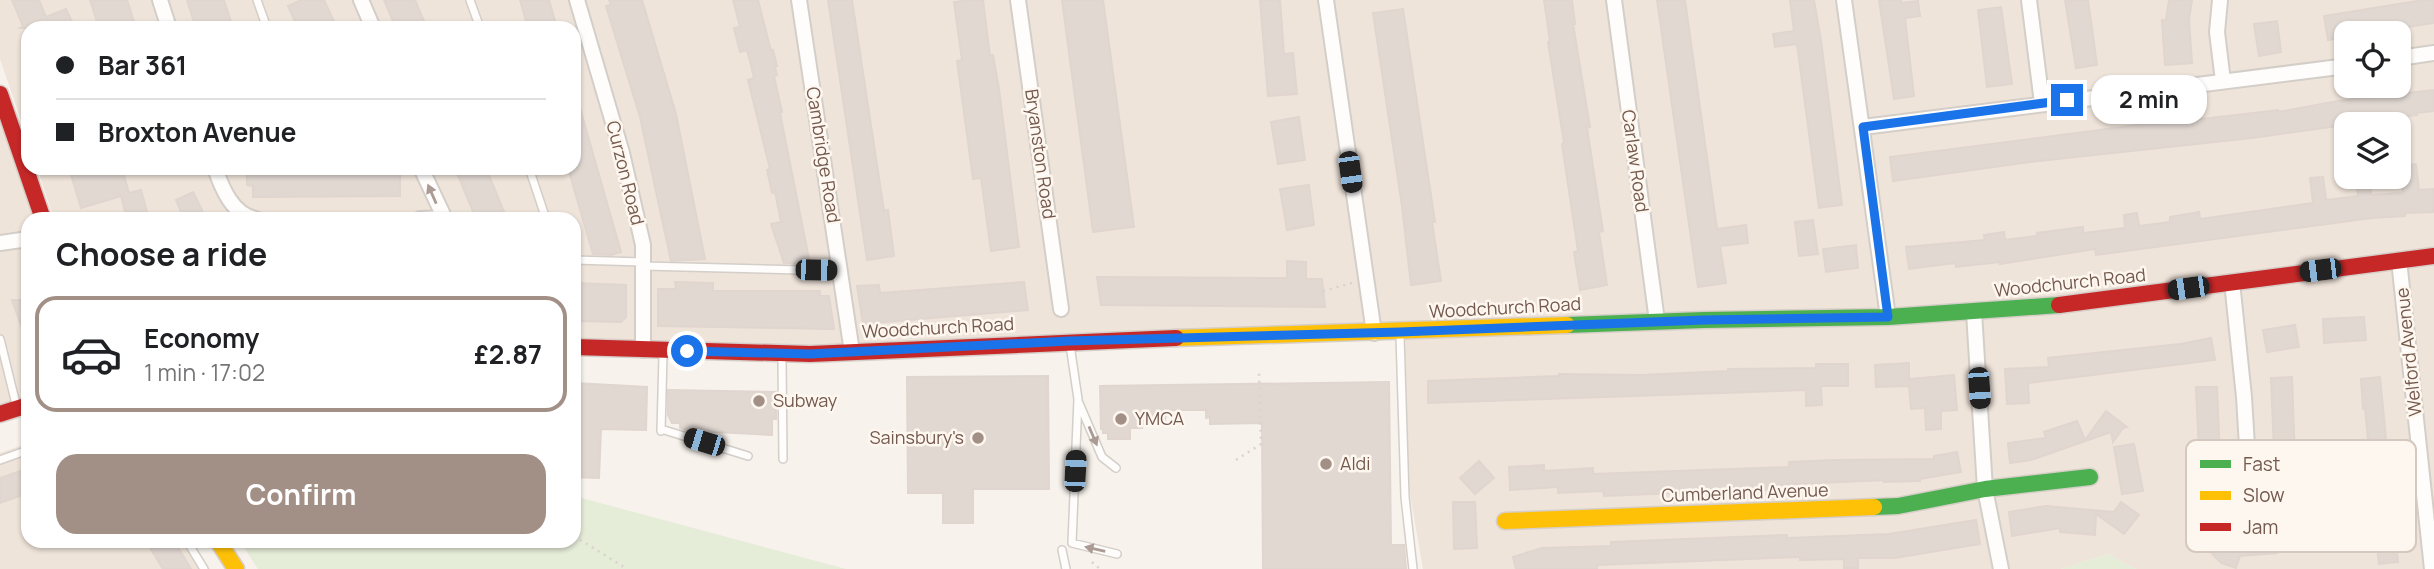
<!DOCTYPE html>
<html lang="en">
<head>
<meta charset="utf-8">
<style>
	body { margin:0; font-family:Manrope,sans-serif; background:#f6f6f6; color:#202124; height:100vh; display:flex; flex-direction:column; font-size:26px; white-space:nowrap }
	* { box-sizing:border-box; margin:0 }
	p { font-size:23px; color:#757577 }
	.icon { flex:none; width:38px; height:38px; fill:none; stroke:currentColor; stroke-width:2; stroke-linecap:round; stroke-linejoin:round }
	.map { position:relative; flex:1; overflow:hidden }
	.drawer { position:absolute; left:21px; top:212px; width:560px; height:336px; display:flex; flex-direction:column; background:#fff; border-radius:21px; box-shadow:0 2px 5px #0004 }
	.drawer>* { flex:none }
	.guide { position:absolute; left:21px; top:21px; width:560px; height:154px; border-radius:21px; box-shadow:0 2px 5px #0004; display:grid; align-content:center; height:154px; padding:0 35px; background:#fff }
	.tools { position:absolute; left:2334px; top:21px; display:grid; gap:14px }
	.tools a { display:grid; place-items:center; width:77px; height:77px; border-radius:14px; background:#fff; box-shadow:0 2px 5px #0004; font-size:35px }
	.end { position:absolute; width:32px; height:32px; margin:-16px; border:9px solid #1a73e8; background:#fff; box-shadow:0 0 0 4px #fff }
	.from { border-radius:50% }
	.bubble { position:absolute; height:49px; border-radius:21px; background:#fff; box-shadow:0 2px 5px #0004; font-size:23px; font-weight:700; line-height:49px; text-align:center }
	.car { position:absolute; width:21px; height:42px; margin:-21px -10px; border-radius:9px; box-shadow:0 0 5px 2px #0007; background:linear-gradient(#222 24%,#8ab4d8 0 40%,#222 0 76%,#8ab4d8 0 86%,#222 0) }
	.guide b { display:flex; align-items:center; gap:24px; height:66px; font-size:26px }
	.guide b+b { border-top:2px solid #e0e0e0 }
	.guide i { width:18px; height:18px; background:#202124 }
	ul { padding:0; list-style:none }
	li { display:flex; align-items:center; gap:21px; height:116px; margin:0 14px 10px; padding:0 21px; border:4px solid transparent; border-radius:21px }
	li div { flex:1 }
	li b { display:block; font-size:26px }
	li em { font-style:normal; font-weight:700 }
	li.on { border-color:#a28f85 }
	li>.icon { width:63px; height:63px; stroke-width:1.5 }
	h2 { padding:0 35px; font-size:32px; line-height:84px }
	.button { display:flex; gap:14px; margin-top:auto; padding:14px 35px }
	.button a { flex:1; height:80px; border-radius:21px; background:#a28f85; color:#fff; font-size:28px; font-weight:700; line-height:80px; text-align:center }
	.map>svg:first-child { display:block }
	.residential { fill:#efe4da; fill-rule:evenodd }
	.green { fill:#e5ecd8 }
	.building { fill:#e1d8d2; stroke:#e0d5cf; stroke-width:2 }
	.lines { fill:none; stroke-linecap:round; stroke-linejoin:round }
	.lane-casing { stroke:#d4cec8; stroke-width:10 }
	.street-casing { stroke:#d4cec8; stroke-width:18 }
	.fast-casing { stroke:#d6cec8; stroke-width:19 }
	.slow-casing { stroke:#d6cec8; stroke-width:19 }
	.jam-casing { stroke:#d6cec8; stroke-width:19 }
	.path { stroke:#dad2cf; stroke-width:2.5; stroke-dasharray:2 5; stroke-linecap:butt }
	.lane { stroke:#fefdfc; stroke-width:7 }
	.street { stroke:#fefdfc; stroke-width:14 }
	.fast { stroke:#4caf50; stroke-width:16 }
	.slow { stroke:#ffc107; stroke-width:16 }
	.jam { stroke:#c62828; stroke-width:16 }
	.oneway { fill:#ab9b94 }
	.route { stroke:#1a73e8; stroke-width:9 }
	.poi-dot { fill:#a28f85; stroke:#fef7ef; stroke-width:2.5 }
	.labels { text-anchor:middle; stroke-width:5; stroke-linejoin:round; paint-order:stroke }
	.street-label { font-size:18px; fill:#74594e; stroke:#fef7ef }
	.poi-label { font-size:18px; fill:#74594e; stroke:#fef7ef; text-anchor:start }
	.key { fill:#fef7ef; stroke:#d5c8bf; stroke-width:2 }
	.key-label { font-size:19px; fill:#74594e }
</style>
</head>
<body>
<div class="map">
<svg width="2434" height="569" viewBox="0 0 2434 569">
	<rect width="100%" height="100%" fill="#f7f2ec"/>
	<path class="residential" d="M0,0H2434V569H2136L2108,554L2061,569H1423L1404,460L1401,337L574,348V219H54L37,168H574V28H28V141L0,59ZM2347,33H2399V86H2347ZM2347,124H2399V177H2347Z
		M0,114L37,219H28V393L20,399L0,407Z
		M28,443V541H191L210,569H0V453Z"/>
	<path class="green" d="M574,496L846,569H258L240,541H574Z
		M2108,554L2136,569H2061Z"/>
	<path class="building" d="M12,0H39L46,17L66,9L75,28H20L23,26Z
		M90,0H127L136,28H99Z
		M187,0H224L233,28H196Z
		M301,0H324L337,28H298L288,6Z
		M384,0H415L427,28H396Z
		M520,0H549L557,28H528Z
		M609,0H642L676,114L705,259L671,261L640,117L606,6L611,5Z
		M733,0H758L769,43L771,51L773,50L777,66L775,67L777,75L774,76L782,112L780,113L810,264L784,263L771,224L781,222L775,192L772,193L767,170L770,169L748,80L754,78L751,65L747,50L740,52L734,28L740,27Z
		M828,0H852L884,211L888,210L894,256L867,260Z
		M970,0H983L990,56L993,55L999,89L1019,247L991,251L981,178L973,179L957,61L962,60L954,2Z
		M1062,0H1103L1134,227L1093,232Z
		M1260,0H1280L1284,54L1293,53L1297,94L1268,96Z
		M1544,0H1572L1575,24H1573L1590,127L1587,128L1603,231L1599,232L1607,285L1580,290L1574,252L1578,251L1562,144L1564,143L1548,42L1550,41Z
		M1657,0H1685L1717,229L1746,225L1748,243L1720,246L1726,283L1698,287Z
		M1790,0H1814L1821,41L1842,205L1819,208L1797,44L1775,47L1773,34L1794,31Z
		M1879,0H1901V3L1918,1L1920,16L1905,18L1914,96L1894,99Z
		M2065,0H2088L2097,65L2076,68Z
		M2169,0H2192L2189,19L2192,63L2165,65L2162,20H2166Z
		M2423,0H2434V23L2369,33H2347V37L2328,40L2324,16Z
		M2001,7L2012,84L1987,87L1978,10Z
		M1403,9L1435,222H1432L1441,281L1411,285L1402,206L1373,13Z
		M2277,21L2281,52L2259,56L2254,24Z
		M2434,90V111L2416,113L2417,115L2252,138L2030,162L1893,181L1890,157L2146,124V125L2175,122L2278,110V112L2338,101Z
		M578,101L621,252L611,255L593,254L568,168H574V102Z
		M1299,117L1305,160L1278,164L1271,122Z
		M2416,164L2419,190L2434,189V212L2405,213V216L2372,218L2096,255L2095,249L2000,264V262L1956,267L1955,263L1909,269L1906,247L1985,240L1984,235L2004,232L2005,240L2037,236V233L2083,227V233L2125,228L2124,215L2137,213L2139,226L2170,222V217L2199,212L2200,219L2313,203L2310,178L2323,177L2326,200L2358,196L2356,177H2370L2371,195L2403,193L2400,166Z
		M69,168H122L129,193L141,190L149,219H127L121,196L81,208Z
		M247,168H400V196L253,197V186L247,185Z
		M455,168H486L507,219H476Z
		M1309,185L1314,225L1287,230L1280,189Z
		M193,192L201,208L205,219H184L176,200Z
		M1813,220L1818,254L1799,256L1795,222Z
		M1856,245L1858,268L1826,272L1823,249Z
		M1287,261L1306,262V279H1322L1325,307L1101,305L1097,277L1287,278Z
		M675,282L713,283V291H820V296H829L834,329L658,326V289H676Z
		M1024,282L1028,310L863,324L857,286L879,285L880,293Z
		M574,283L626,285V317L621,322L574,321Z
		M12,300H28V338L26,339Z
		M2364,317L2366,340L2324,343L2323,319Z
		M2295,325L2299,347L2267,352L2263,330Z
		M2211,338L2215,360L2028,383L2029,403L2007,404L2005,369L2049,367L2048,358L2180,344Z
		M1909,363V379L1954,375L1957,410L1941,411V429L1926,430L1925,408L1911,409L1909,386L1876,387L1875,365Z
		M1816,364H1848V386H1821L1822,405L1806,406V390L1428,403V381L1559,376V374L1641,375L1728,371V369L1816,368Z
		M1048,376L1049,489H973V523H943V493H908L907,377Z
		M2292,377L2295,461L2303,460L2305,506L2315,508L2308,538L2285,533L2296,492L2283,493L2281,450H2274L2271,378Z
		M2380,377L2398,562L2379,564L2371,495L2369,449L2365,408L2363,409L2361,379Z
		M1389,382L1391,545H1404L1406,569H1263L1262,423L1210,424V417L1206,418V410H1167L1164,424H1142V428H1130V439H1108V433H1103V429H1101L1100,386Z
		M574,383L647,387L646,430L601,429L599,478L574,477Z
		M2196,387H2217L2220,460L2214,461L2216,504L2195,505L2193,474L2200,473Z
		M668,390L776,392V419H772V435L695,431V433L680,428V423H672L668,415Z
		M2106,411L2127,427L2123,428L2113,442L2111,432L2031,460L2010,463L2008,443L2046,438L2044,432L2077,421L2085,440Z
		M2134,444L2143,491L2122,494L2114,447Z
		M1957,452L1961,472L1920,479V481L1884,482V480L1779,485V489L1604,496L1603,491L1558,493V487L1510,490L1509,467L1544,465V471L1593,468V474L1789,467V462L1835,460L1934,459V456Z
		M1479,461L1494,478L1475,494L1460,478Z
		M20,471L25,494L0,503V478Z
		M1453,502H1475L1477,548L1454,549Z
		M2121,502L2139,515L2124,534L2096,514L2095,535L2060,532V528L2012,536L2009,512L2046,506L2114,512Z
		M2212,515L2233,536L2275,532L2277,553L2240,556L2236,568L2221,563L2193,534Z
		M1976,520L1980,544L1895,558H1858V568H1844V559L1800,560V557L1597,565V569H1516L1513,557L1542,548L1611,546V542L1787,535V538L1889,534Z
		M146,541H174L191,569H163Z"/>
	<g class="lines">
		<g class="lane-casing">
			<path id="lane" d="M257,0L267,28
				M470,0L480,28
				M529,168L546,219
				M574,260L643,262
				M643,266L839,271
				M1400,336L1405,497L1413,569
				M0,339L16,404
				M1070,345L1078,399L1072,543L1117,554
				M782,359L783,459
				M1079,403L1102,457L1116,468
				M661,429L748,456
				M661,431L663,355
				M0,460L28,450
				M187,541L204,569
				M1062,550L1066,569"/>
		</g>
		<g class="street-casing">
			<path id="street" d="M160,0L169,28
				M361,0L373,28
				M577,0L622,153L643,245V350
				M799,0L852,352
				M1018,0L1061,309
				M1326,0L1374,333
				M1614,0L1657,321
				M1844,0L1888,317
				M2029,0L2042,103
				M2220,0L2217,32L2223,81
				M2399,58L2434,53
				M1863,127L2347,66
				M215,168C222,189 233,215 256,219
				M421,168L445,219
				M420,219L445,218
				M0,243L28,239
				M2399,260L2432,569
				M2232,282L2244,397L2250,495
				M1974,312L1985,489L2001,569"/>
		</g>
		<g class="fast-casing">
			<path id="fast" d="M1567,325L1704,320L1888,317L2059,305
				M1874,507L1898,506L1985,489L2090,477"/>
		</g>
		<g class="slow-casing">
			<path id="slow" d="M1176,338L1567,325
				M1505,521L1874,507
				M218,541L236,569"/>
		</g>
		<g class="jam-casing">
			<path id="jam" d="M0,94L43,219
				M2059,305L2434,256
				M574,347L810,354L1176,338
				M0,414L28,405"/>
		</g>
		<path class="path" d="M1323,291L1352,283
			M1236,460L1261,444L1259,372
			M574,536L627,569
			M1092,562L1100,569"/>
		<use href="#lane" class="lane"/>
		<use href="#street" class="street"/>
		<use href="#fast" class="fast"/>
		<use href="#slow" class="slow"/>
		<use href="#jam" class="jam"/>
	</g>
	<defs><path id="oneway-solid" d="M-6-.8H1V-3.2L6.5 0L1 3.2V.8H-6Z" transform="scale(1.75)"/></defs>
	<g class="oneway">
		<use href="#oneway-solid" transform="translate(432 194) rotate(-114)"/>
		<use href="#oneway-solid" transform="translate(1093 436) rotate(67)"/>
		<use href="#oneway-solid" transform="translate(1095 549) rotate(-167)"/>
	</g>
	<g class="lines">
		<path class="route" d="M687,351L810,354L1069,341L1400,332L1704,320L1888,317L1863,127L2067,100"/>
	</g>
	<g class="poi-dot">
		<circle cx="759" cy="401" r="7"/>
		<circle cx="1121" cy="419" r="7"/>
		<circle cx="978" cy="438" r="7"/>
		<circle cx="1326" cy="464" r="7"/>
	</g>
	<g class="labels">
		<g class="street-label">
			<text transform="translate(1040 154) rotate(82)" y="6">Bryanston Road</text>
			<text transform="translate(823 155) rotate(81)" y="6">Cambridge Road</text>
			<text transform="translate(1635 161) rotate(82)" y="6">Carlaw Road</text>
			<text transform="translate(625 173) rotate(76)" y="6">Curzon Road</text>
			<text transform="translate(2070 283) rotate(-6)" y="6">Woodchurch Road</text>
			<text transform="translate(1505 308) rotate(-3)" y="6">Woodchurch Road</text>
			<text transform="translate(938 328) rotate(-3)" y="6">Woodchurch Road</text>
			<text transform="translate(2409 352) rotate(-96)" y="6">Welford Avenue</text>
			<text transform="translate(1745 493) rotate(-2)" y="6">Cumberland Avenue</text>
		</g>
		<g class="poi-label">
			<text x="773" y="407">Subway</text>
			<text x="1135" y="425">YMCA</text>
			<text x="964" y="444" text-anchor="end">Sainsbury's</text>
			<text x="1340" y="470">Aldi</text>
		</g>
	</g>
	<rect x="2186" y="440" width="230" height="112" rx="10" class="key"/>
	<rect x="2200" y="460" width="31" height="8" fill="#4caf50"/>
	<rect x="2200" y="491" width="31" height="9" fill="#ffc107"/>
	<rect x="2200" y="523" width="31" height="8" fill="#c62828"/>
	<g class="key-label">
		<text x="2243" y="471">Fast</text>
		<text x="2243" y="502">Slow</text>
		<text x="2243" y="534">Jam</text>
	</g>
</svg>
<div class="tools">
<a><svg class="icon" aria-label="locate" viewBox="0 0 24 24"><circle cx="12" cy="12" r="6"/><path d="M12 2v4M12 18v4M2 12h4M18 12h4"/></svg></a>
<a><svg class="icon" aria-label="layers" viewBox="0 0 24 24"><path d="M12 4l9 5-9 5-9-5zM3 14l9 5 9-5"/></svg></a>
</div>
<i class="end from" style="left:687px;top:351px"></i>
<i class="end" style="left:2067px;top:100px"></i>
<div class="bubble" style="left:2091px;top:75px;width:116px">2 min</div>
<i class="car" style="left:1350px;top:172px;rotate:172deg"></i>
<i class="car" style="left:816px;top:270px;rotate:91deg"></i>
<i class="car" style="left:2320px;top:270px;rotate:263deg"></i>
<i class="car" style="left:2188px;top:288px;rotate:262deg"></i>
<i class="car" style="left:1979px;top:388px;rotate:176deg"></i>
<i class="car" style="left:704px;top:442px;rotate:287deg"></i>
<i class="car" style="left:1075px;top:471px;rotate:3deg"></i>
<div class="guide">
<b><i class="from"></i>Bar 361</b>
<b><i></i>Broxton Avenue</b>
</div>
<section class="drawer">
<h2>Choose a ride</h2>
<ul>
<li class="on"><svg class="icon" aria-label="car" viewBox="0 0 24 24"><path d="M5 17H2v-5l4-1 3-4h7l3 4 3 1v5h-3M9 17h6M6 11h13"/><circle cx="7" cy="17" r="2"/><circle cx="17" cy="17" r="2"/></svg><div><b>Economy</b><p>1 min · 17:02</p></div><em>£2.87</em></li>
</ul>
<div class="button"><a>Confirm</a></div>
</section>
</div>
</body>
</html>
